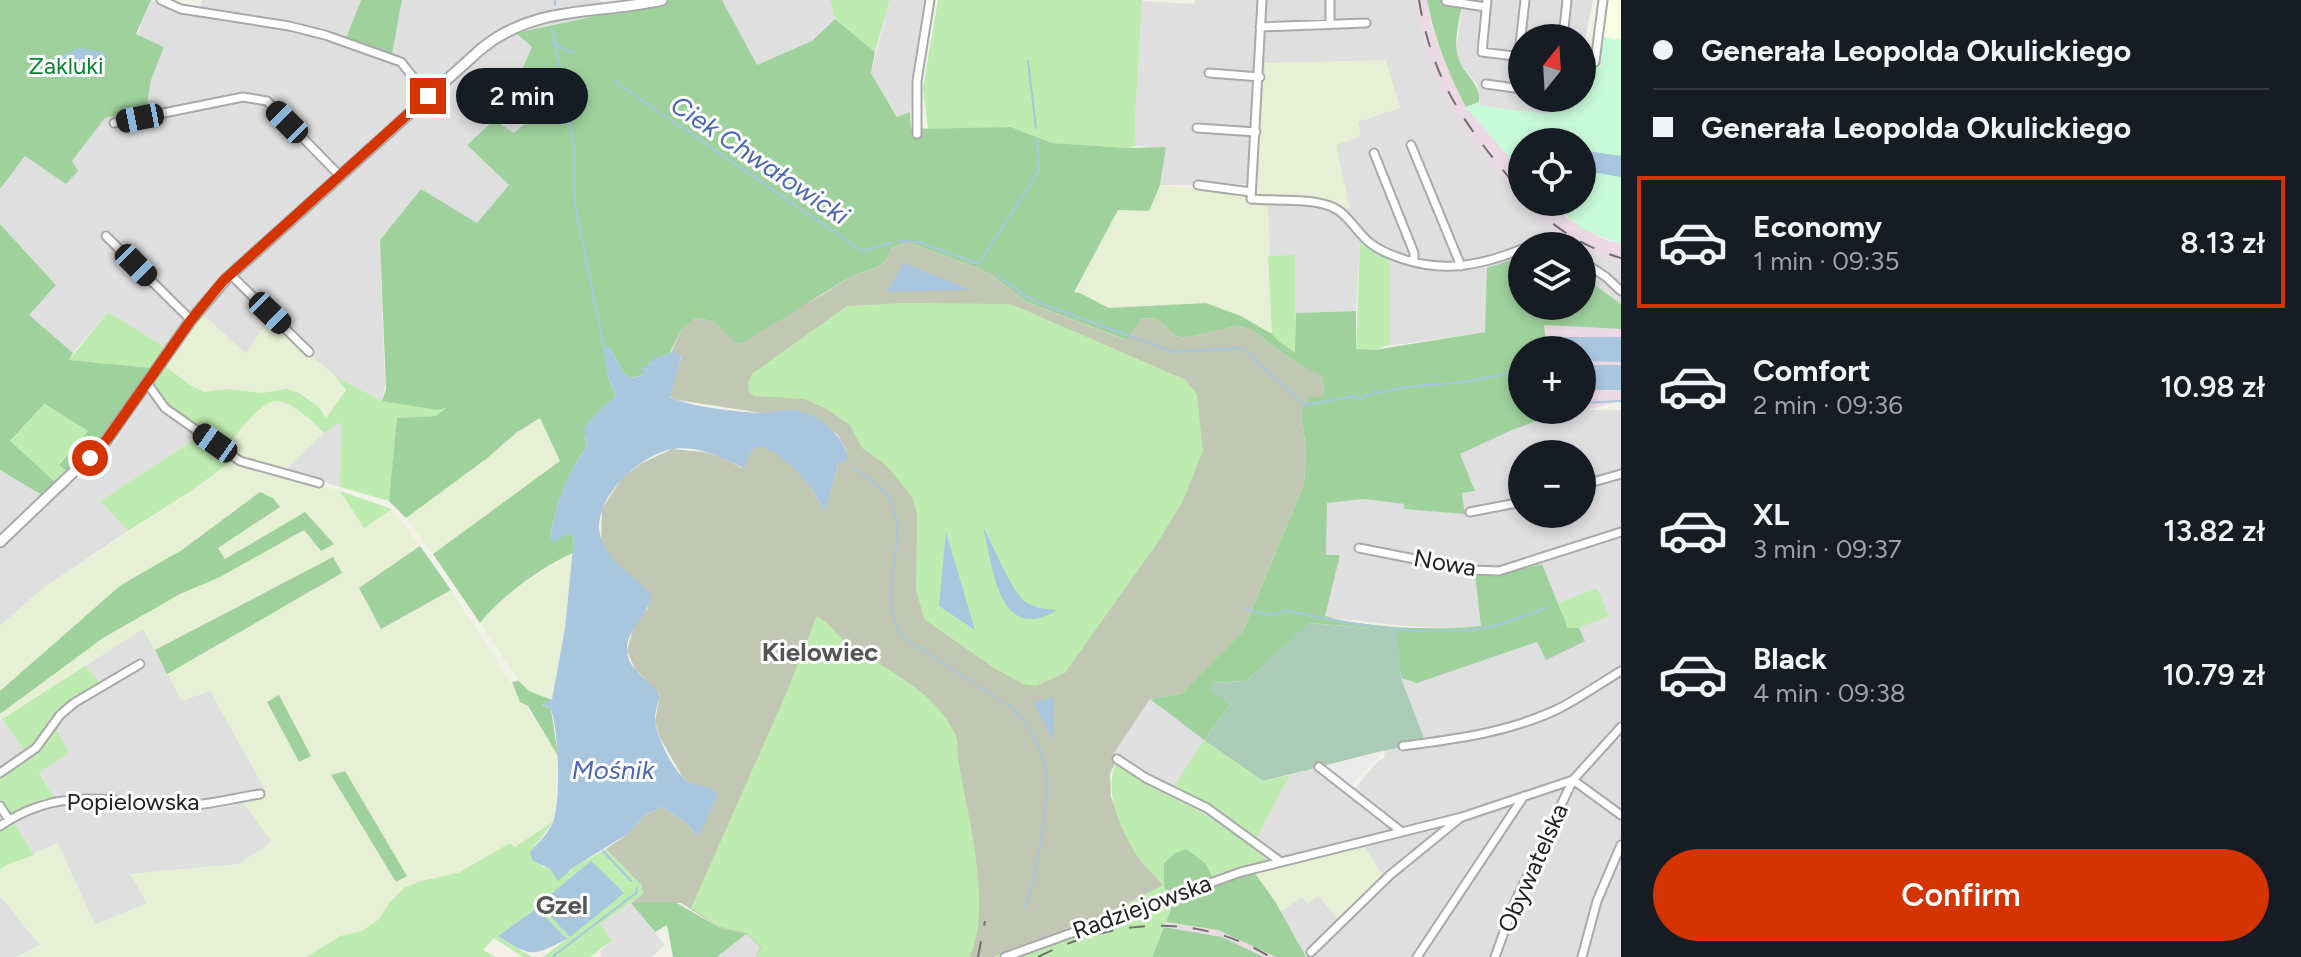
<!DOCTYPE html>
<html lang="en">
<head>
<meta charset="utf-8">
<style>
	body { margin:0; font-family:Figtree,sans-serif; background:#20242c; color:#f1f3f6; height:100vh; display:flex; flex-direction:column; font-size:30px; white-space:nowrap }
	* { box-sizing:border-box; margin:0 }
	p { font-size:26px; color:#9ea1a6 }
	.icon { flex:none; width:44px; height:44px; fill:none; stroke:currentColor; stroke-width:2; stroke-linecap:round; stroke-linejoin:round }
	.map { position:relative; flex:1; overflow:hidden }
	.drawer { display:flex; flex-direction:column; background:#171b24; width:680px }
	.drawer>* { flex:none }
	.banner { display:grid; align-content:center; height:176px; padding:0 32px; background:#171b24 }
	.needle { width:52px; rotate:18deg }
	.buttons { position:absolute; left:1508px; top:24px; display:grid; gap:16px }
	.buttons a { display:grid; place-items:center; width:88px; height:88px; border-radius:50%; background:#171b24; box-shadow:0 4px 12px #0003; font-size:40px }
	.end { position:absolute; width:36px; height:36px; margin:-18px; border:10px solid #d33400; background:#fff; box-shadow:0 0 0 4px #fff }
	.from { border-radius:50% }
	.bubble { position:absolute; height:56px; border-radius:28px; background:#171b24; box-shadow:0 4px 12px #0003; font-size:26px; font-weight:600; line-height:56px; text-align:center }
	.car { position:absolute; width:24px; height:48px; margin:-24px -12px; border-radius:10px; box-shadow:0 0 6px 2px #0007; background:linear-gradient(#222 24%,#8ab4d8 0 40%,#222 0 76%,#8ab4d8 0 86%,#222 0) }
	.banner b { display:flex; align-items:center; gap:28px; height:76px; font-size:30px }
	.banner b+b { border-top:2px solid #363941 }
	.banner i { width:20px; height:20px; background:#f1f3f6 }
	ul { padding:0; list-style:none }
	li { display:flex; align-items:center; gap:24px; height:132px; margin:0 16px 12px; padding:0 16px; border:4px solid transparent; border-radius:0px }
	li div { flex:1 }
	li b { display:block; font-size:30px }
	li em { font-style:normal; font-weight:600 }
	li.active { border-color:#d33400 }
	li>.icon { width:72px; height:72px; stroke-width:1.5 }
	.button { display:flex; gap:16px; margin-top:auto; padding:16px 32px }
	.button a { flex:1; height:92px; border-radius:48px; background:#d33400; color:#fff; font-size:32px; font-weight:600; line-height:92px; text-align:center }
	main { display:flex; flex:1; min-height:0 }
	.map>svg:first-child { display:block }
	.residential { fill:#e0dfdf; fill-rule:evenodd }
	.industrial { fill:#ebdae4 }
	.education { fill:#f8ffe4 }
	.construction { fill:#c2c7b3 }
	.farmland { fill:#e7f0d4 }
	.grass { fill:#beebaf }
	.forest { fill:#9fd19d }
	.cemetery { fill:#a9cbb7 }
	.park { fill:#c7fad8 }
	.parking { fill:#eaeaea }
	.water { fill:#a9c6df }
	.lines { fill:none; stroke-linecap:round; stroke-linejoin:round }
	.stream { stroke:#a9c6df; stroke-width:2 }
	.minor-casing { stroke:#a9a9a9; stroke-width:11 }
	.tertiary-casing { stroke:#a9a9a9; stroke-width:13 }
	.minor { stroke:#fff; stroke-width:7 }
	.tertiary { stroke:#fff; stroke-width:9 }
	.rail { stroke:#707070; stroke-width:2; stroke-dasharray:16 16; stroke-linecap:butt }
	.route { stroke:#d33400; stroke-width:10 }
	.labels { text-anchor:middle; stroke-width:6; stroke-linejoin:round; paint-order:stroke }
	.park-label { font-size:24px; fill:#0b8533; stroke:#fff }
	.street-label { font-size:24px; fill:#222; stroke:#fff }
	.water-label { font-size:26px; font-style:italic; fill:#4b66b4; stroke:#fff }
	.neighbourhood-label { font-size:26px; font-weight:bold; fill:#555; stroke:#fff }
</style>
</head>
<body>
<main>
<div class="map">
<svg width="1621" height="957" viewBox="0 0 1621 957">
	<rect width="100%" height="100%" fill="#f2f1e8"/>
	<path class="residential" d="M151,0L180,14L229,21L200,6L202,0H361L346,38L392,53L402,0H601L604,14L516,33L532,47L551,99L514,133L468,145L509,185L477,224L421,189L380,240L385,386L382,401L336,377L269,320L247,355L205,316L164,346L108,312L73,353L28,315L56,285L0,224V189L25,156L72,161L105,118Z
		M722,0H830L835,19L812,41L757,66Z
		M890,0H927L910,112L898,117L871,73Z
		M1195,0H1416L1429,60L1512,188L1543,222L1579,246H1522V256L1488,268L1486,332L1389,346V259L1360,244L1356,311L1296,313L1295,256H1268V204L1273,197L1331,202L1349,208L1336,145L1358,122L1386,61L1255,184L1160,185L1166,148L1136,146L1135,120L1142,1L1194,4Z
		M1463,0H1593L1582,54V38H1522V98H1552L1550,114L1481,106L1477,84L1458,61L1456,49Z
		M1582,247L1621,263V304L1582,276Z
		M148,393L163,409L199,436L100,501L128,531L42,589L0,626V470L50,499L78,478L114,443Z
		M1567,410H1621V957H1306L1251,866L1264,862L1266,857L1173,794L1124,769L1116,763L1114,753L1150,699L1204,740L1176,785L1257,837L1290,775L1319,767L1353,791L1377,762L1384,758L1385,750L1425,741L1401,678L1417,683L1537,642L1585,641L1579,628L1608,615L1597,588L1558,603L1542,564L1499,575L1482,626L1458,629L1403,626L1324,617L1339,555H1326V503L1364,499L1404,504V509L1465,513L1462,493L1475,491L1460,454L1510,431ZM1522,454H1582V514H1522Z
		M341,421L340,487L285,471L318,437Z
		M143,628L182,701L210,690L267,793L244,803L272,842L239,864L131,874L147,903L95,925L58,844L34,855L13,821L44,807L58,805L39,772L55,727L75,706L142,667L141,660L102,684L85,666Z
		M2,719L26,752L0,769V720Z
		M0,896L29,931L41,945L16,957H0Z
		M631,903L665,945L652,957H602L599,952L611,940L599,925Z
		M746,934L760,947L756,957H717Z"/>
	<path class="industrial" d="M1416,0H1427L1431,23L1443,59L1466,107L1522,172V199L1468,134L1440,87L1429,60Z
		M1524,202H1549L1568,219L1606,240L1621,244V263L1573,243L1543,222Z
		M1543,325L1621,329V400L1588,410H1567H1582V350H1547Z
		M1155,921L1218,930L1276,957H1264L1222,937L1164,927L1030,957Z"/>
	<path class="education" d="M1607,0H1621V40L1603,37Z"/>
	<path class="construction" d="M907,242L978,268L992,275L1027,302L1125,340L1142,318L1157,319L1175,336L1186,338L1235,326L1250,329L1299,365L1322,375L1324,390L1322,398L1301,412L1306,450L1304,484L1243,631L1181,694L1150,699L1114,753L1117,759L1110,774L1111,797L1138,857L1164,885L1097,919L994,957H756L760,947L746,934L720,928L681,903H631L643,894L641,885L606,849L629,833L644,816L662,807L685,822L698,835L718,795L713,790L688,782L682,776L660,738L655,722L660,694L635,669L627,651L634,625L648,608L633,578L612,561L601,540L602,509L622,478L642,463L672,449L704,452L719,456L742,468L753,449L763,445L787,461L801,473L825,511L838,464L847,451L837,434L813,417L799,411L762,413L677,400L669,396L681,357L672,350L682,329L696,318L713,321L736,342L822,295L850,277L877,267L887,260L891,248Z"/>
	<path class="farmland" d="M1386,60L1400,108L1358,122L1361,136L1336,145L1350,209L1331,202L1258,196L1255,184L1265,63Z
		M1160,185L1245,194L1249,202L1268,204L1272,334L1241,316L1109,308L1080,293H1073L1118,210L1149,211Z
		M204,316L246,354L268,320L335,376L346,390L334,409L326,418L318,406L308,397L287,389L262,393L227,389L204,392L190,385L165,366L191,326Z
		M277,400L289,402L324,433L284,471L240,458L224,447L265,404Z
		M541,418L560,461L433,554L406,518L486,459L516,433Z
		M233,460L340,491L364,528L392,509L420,546L359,588L382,628L451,590L558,756L554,821L515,847L510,843L458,873L421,881L405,888L390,902L379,920L362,931L340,936L307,957H16L40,945L0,896V870L6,865L57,843L95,925L147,903L130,874L239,864L272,842L243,803L267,793L210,691L182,701L143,629L0,720V626L42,589L191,491Z
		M573,553L565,629L552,700L529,691L519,681L480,623L489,612L523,584Z
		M1364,846L1384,877L1340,921L1318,896L1308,904L1302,897L1280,912L1254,872Z"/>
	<path class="grass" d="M830,0H890L875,52L835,19Z
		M938,0H1142L1135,120L1136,146L1128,148L1052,143L1011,127L928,129L923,88Z
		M1360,243L1389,260V345L1374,350H1356Z
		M1295,255L1296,352L1281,343L1272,334L1268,256Z
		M904,303L1008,304L1018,307L1186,380L1197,395L1203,451L1183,501L1156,545L1065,673L1036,686L1023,684L994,668L924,619L916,589L917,515L912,497L887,466L862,448L850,425L825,408L804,399L755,396L749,392L748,383L752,374L847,306Z
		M108,312L164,346L152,368L69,360Z
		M165,366L190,385L204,392L227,389L262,393L287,389L299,393L318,406L326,418L346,390L336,377L382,401L456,403L435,416L398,418L389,501L340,487L341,422L324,433C269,378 269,402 224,447L172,410L163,400L153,384Z
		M43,404L88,431L59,464L69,473L56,483L10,442Z
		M199,436L233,460L191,491L128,531L100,501Z
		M340,491L392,509L364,528Z
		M1597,588L1609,616L1579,628H1568L1558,603Z
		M817,616C831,624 836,635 848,644C885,670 935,690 955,734C959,741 957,750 958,758C967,817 993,900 970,957H757L761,947L746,933L720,927L691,908L786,694Z
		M85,666L102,684L65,706L38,741L26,752L2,719Z
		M55,727L69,753L39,773L55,799H43L10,816L0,800V776Z
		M1204,740L1263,781L1290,775L1257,837L1175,785Z
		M1116,763L1214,820L1267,857L1264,862L1252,866L1254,872L1215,884L1164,885L1171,909L1152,957H994L1097,919L1163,885C1156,876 1145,867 1138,857C1121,831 1103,792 1116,763Z
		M13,821L34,855L6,865L0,870V830Z
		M554,821L530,852L543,867L569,873L574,867L606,849L641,885L643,894L600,924L612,940L590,957H543L567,939L537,908L498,936L532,957H523L494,938L483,950L496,957H307L340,936L362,931L378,920L390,902L404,888L421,881L458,873L510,843L515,847Z"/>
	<path class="forest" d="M0,0H151L136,34L164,47L151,80L146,110L105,118L72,161L78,171L66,184L25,156L0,189Z
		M361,0H402L392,54L346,38Z
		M670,0H722L757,65L812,41L835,19L875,52L871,73L897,117L910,112L911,129L1011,127L1052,143L1128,148L1166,147L1160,185L1149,211L1118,210L1074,292L1080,293L1109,308L1206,303L1241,316L1272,334L1281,343L1295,352L1296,313L1356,311V349L1374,350L1485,332L1487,268L1522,256V306H1582V276L1621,304V329L1544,325L1547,350H1522V410H1567L1510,431L1460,454L1475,491L1462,493L1465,514L1404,509V504L1364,499L1327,503L1326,555H1340L1325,616C1364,628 1440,631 1481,626L1475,574L1499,575L1542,564L1568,628H1579L1585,641L1546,660L1537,642L1417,683L1401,678L1396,630L1309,623L1247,681L1213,683L1210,689L1231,704L1204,740L1150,699L1181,694L1243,631L1304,484L1306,450L1301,412L1311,397H1322L1324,390L1322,376L1299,365L1250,329L1235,326L1186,338L1175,336L1157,319L1142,318L1126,340L1027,302L992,275L978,268L907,242L891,248L887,260L877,267L850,277L744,342L736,343L713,321L696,318L682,329L669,354C656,357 648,362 643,375L631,378L624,373L609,347L604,348L609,380L616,396C606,405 598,417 588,423L585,437L587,446C567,474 556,503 550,538L566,533L574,537L573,553C542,566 500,598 480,623L433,554L560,461L540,418L516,433L486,459L406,518L389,501L397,418L435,416L448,407L438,410L382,401L386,389L380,240L421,189L477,223L509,185L467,145L494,120L514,133L551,100L516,83L532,47L516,33Z
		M1427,0H1463C1460,17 1453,41 1458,57C1463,75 1481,82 1479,102L1466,107C1448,73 1434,38 1427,0Z
		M0,224L56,285L29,315L73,353L69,360L152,368L102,439L69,473L59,465L88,431L44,404L10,441L56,483L42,495L0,470Z
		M260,492L273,498L280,507L218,548L225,559L305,512L334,544L321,551L304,530L220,577L180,594L103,638L0,714V691L121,585L182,550Z
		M420,546L451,590L381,629L359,588Z
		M333,557L342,573L167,674L155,650Z
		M519,681L529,691L552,700L542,705L551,709L558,756L528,706L520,702L512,682Z
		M279,695L311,756L299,762L267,702Z
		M345,771L407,876L396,882L331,775Z
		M1186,849L1206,864L1215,884L1254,872L1276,903L1306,957H1276L1218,930L1166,922L1171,909L1164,885V863L1175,853Z
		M675,902L720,928L746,934L717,957H673L667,925L655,932L631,903Z
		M1164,927L1222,937L1264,957H1152Z"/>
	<path class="cemetery" d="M1308,623L1397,630L1401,678L1425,741L1263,781L1204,740L1231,704L1209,689L1213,683L1247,681Z"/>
	<path class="park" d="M1603,37L1621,40V244L1583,229L1549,202H1582V142H1522V172L1466,107L1479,102L1481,106L1550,114L1552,98H1582V65L1601,67Z"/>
	<path class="parking" d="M1385,750L1348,789L1319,767Z"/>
	<path class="water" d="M78,48L103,52L108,62L97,64L82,78L66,71L55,73L59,58Z
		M1588,151L1621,156V177L1585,171Z
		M904,263L971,290L886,292Z
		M1563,337H1621V362L1582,361V350H1562Z
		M603,347H609L624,373L632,378L643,375L642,368L650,364L654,358L669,354L672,350L681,356L670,397C690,407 737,412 761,413C773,413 786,408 798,411C821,415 844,437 849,459L838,464L825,512C807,479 795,465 763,446L753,449L743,468C722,457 697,445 673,449C639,454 586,504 602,541C612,566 634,575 651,594C650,618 619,632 629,660C635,674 652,682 660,695C658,703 655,712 655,720C656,736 675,775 689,782C701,787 709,784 718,795L699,836L685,822L662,807L644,816L629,833L574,867L558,881L550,869L532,860L530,852C538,843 549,833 553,822C561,798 559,733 551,709L542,705L552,699L565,629L574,537L566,533L554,543L550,538C557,501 565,477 587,446L584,430C591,417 604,406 616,396L609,380Z
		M1582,365H1621V390H1582Z
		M983,527C994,546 1012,594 1027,603C1036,608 1047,609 1057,610C998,646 993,566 983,527Z
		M946,532L975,630L939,606Z
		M1054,697V742L1034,703Z
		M591,861L624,893L570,937L539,904Z
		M537,908L567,939C532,957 532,957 498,936Z"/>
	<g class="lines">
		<path class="stream" d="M555,5V0
			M553,30L574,148L575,205L604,348
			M553,43L573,53
			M1028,61L1036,128
			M614,81L862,251L891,243
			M899,241L919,242L979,264L1039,170L1037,139
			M998,275L1024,295L1042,304L1174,352L1242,348L1305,405L1355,396L1362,400L1364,395H1371L1374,391L1378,393L1406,387L1464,382L1522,371
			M1582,403L1621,401
			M854,468C865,476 880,485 888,496C914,540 872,594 903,637L1014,709C1029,727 1044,750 1046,774C1049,800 1036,885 1024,908
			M1244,608C1260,613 1271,619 1285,610C1341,623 1434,639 1489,627C1509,623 1529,614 1548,607
			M603,851L631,881
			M552,957L636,893L637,888"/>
		<g class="minor-casing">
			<path id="minor" d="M161,0L181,9L289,26L325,35L401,62L428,96
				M1262,0L1251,199C1276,201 1307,198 1330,206C1348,213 1356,232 1370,243C1380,251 1391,255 1403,259C1445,273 1482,265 1522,249
				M1330,0V24
				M1487,0L1482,52L1522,57
				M1446,1L1486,7
				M1260,27L1366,23
				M1563,38L1567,0
				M1595,62L1603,0
				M1209,73L1260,77
				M1486,84L1522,89
				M1515,88L1525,0
				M114,123L243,97L267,101L339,175
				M1197,128L1256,132
				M917,134V81L930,0
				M1411,145L1461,266
				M1374,153L1414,253V262
				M1198,185L1251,192
				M106,236L191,320
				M1528,246L1542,242L1555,246
				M1582,261L1606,277L1621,291
				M230,274L309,352
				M147,383L165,408L240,461L319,483
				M1582,485L1621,474
				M1470,512L1522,502
				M1359,548L1471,570L1499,571L1621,532
				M1403,746C1457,739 1512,732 1562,707C1582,696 1601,683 1621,671
				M1117,759L1146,778L1207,808L1281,862
				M1319,767L1402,832
				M0,773L36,748L60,715L74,703L140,664
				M1573,780L1621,815
				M0,806L9,820
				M0,826C66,781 120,806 192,805C215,804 238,797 260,794
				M1311,952L1390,875L1460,818
				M1005,957L1241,872L1462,817L1573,780L1621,727
				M1417,957L1524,796
				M1495,957L1514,904L1573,780
				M1582,957L1597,901L1621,845"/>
		</g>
		<g class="tertiary-casing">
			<path id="tertiary" d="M0,542L106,441L191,320L227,278L481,49C536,4 596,15 662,0"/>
		</g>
		<use href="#minor" class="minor"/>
		<use href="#tertiary" class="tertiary"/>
		<path class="rail" d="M1419,0C1433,85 1468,129 1522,193
			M1530,202C1554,229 1586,248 1621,258
			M978,957L985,921
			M1038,957C1112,919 1198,912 1270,957"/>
	</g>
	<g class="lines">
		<path class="route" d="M90,458L108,438L191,320L223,281L428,96"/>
	</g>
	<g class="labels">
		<g class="park-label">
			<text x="66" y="74">Zakluki</text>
		</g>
		<g class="street-label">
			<text transform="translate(1445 563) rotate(10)" y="8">Nowa</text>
			<text x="133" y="810">Popielowska</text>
			<text transform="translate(1533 868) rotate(-66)" y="8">Obywatelska</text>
			<text transform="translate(1142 907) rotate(-20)" y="8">Radziejowska</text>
		</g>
		<g class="water-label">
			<text transform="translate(760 160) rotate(34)" y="9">Ciek Chwałowicki</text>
			<text x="613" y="779">Mośnik</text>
		</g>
		<g class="neighbourhood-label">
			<text x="820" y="661">Kielowiec</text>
			<text x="562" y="914">Gzel</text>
		</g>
	</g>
</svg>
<div class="buttons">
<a><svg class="needle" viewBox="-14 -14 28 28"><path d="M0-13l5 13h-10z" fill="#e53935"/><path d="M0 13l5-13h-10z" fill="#9ea1a6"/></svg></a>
<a><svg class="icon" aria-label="locate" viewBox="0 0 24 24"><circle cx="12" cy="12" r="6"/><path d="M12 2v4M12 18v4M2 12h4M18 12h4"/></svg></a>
<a><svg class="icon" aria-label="layers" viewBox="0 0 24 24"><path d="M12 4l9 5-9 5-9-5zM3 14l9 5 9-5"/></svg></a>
<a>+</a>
<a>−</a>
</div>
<i class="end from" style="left:90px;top:458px"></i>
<i class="end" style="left:428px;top:96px"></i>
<div class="bubble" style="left:456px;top:68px;width:132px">2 min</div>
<i class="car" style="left:140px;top:118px;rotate:259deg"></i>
<i class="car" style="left:287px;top:122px;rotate:315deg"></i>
<i class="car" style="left:136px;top:265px;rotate:135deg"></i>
<i class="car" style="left:270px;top:313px;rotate:134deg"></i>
<i class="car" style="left:215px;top:443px;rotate:305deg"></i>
</div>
<section class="drawer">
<div class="banner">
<b><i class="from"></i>Generała Leopolda Okulickiego</b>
<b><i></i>Generała Leopolda Okulickiego</b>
</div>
<ul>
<li class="active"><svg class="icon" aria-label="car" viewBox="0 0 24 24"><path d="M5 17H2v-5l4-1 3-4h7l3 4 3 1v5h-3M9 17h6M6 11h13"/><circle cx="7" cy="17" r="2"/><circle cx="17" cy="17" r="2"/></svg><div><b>Economy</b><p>1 min · 09:35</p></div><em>8.13 zł</em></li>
<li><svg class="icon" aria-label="car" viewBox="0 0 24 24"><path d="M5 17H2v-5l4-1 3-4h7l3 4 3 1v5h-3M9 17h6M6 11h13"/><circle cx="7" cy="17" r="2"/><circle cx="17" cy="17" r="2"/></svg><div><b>Comfort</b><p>2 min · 09:36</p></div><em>10.98 zł</em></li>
<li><svg class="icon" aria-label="car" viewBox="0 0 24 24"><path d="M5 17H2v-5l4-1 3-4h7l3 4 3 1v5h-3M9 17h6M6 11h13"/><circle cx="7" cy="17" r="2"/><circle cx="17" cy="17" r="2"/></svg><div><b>XL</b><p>3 min · 09:37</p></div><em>13.82 zł</em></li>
<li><svg class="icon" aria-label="car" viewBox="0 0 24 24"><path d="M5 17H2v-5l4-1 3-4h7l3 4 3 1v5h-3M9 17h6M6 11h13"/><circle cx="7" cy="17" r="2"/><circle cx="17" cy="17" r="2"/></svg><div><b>Black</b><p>4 min · 09:38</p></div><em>10.79 zł</em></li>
</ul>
<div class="button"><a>Confirm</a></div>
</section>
</main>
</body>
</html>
